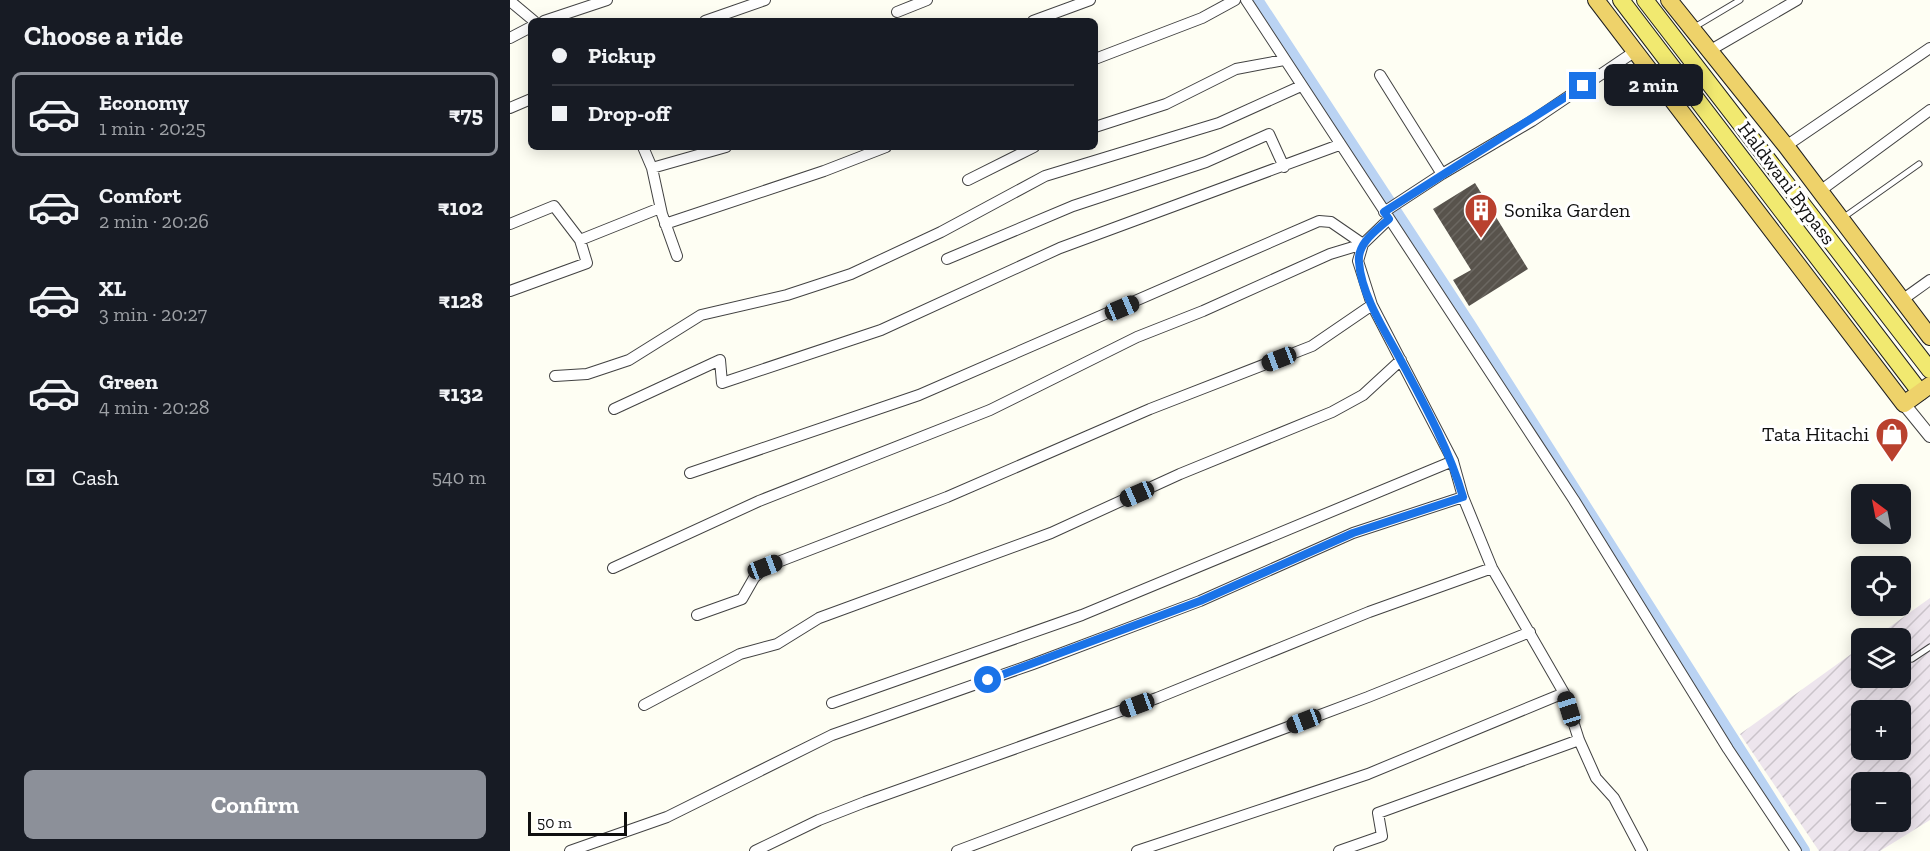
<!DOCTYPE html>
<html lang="en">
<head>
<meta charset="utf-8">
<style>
	body { margin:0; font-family:"Zilla Slab",serif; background:#20242c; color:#f1f3f6; height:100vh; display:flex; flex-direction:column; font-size:22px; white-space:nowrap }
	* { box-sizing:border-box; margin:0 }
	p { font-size:20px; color:#9ea1a6 }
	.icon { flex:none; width:33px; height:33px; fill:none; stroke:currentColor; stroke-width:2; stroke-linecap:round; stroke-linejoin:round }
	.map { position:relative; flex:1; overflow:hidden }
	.side { display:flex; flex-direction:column; background:#171b24; width:510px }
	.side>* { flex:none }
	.guide { position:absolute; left:18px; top:18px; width:570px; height:132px; border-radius:9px; box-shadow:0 3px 15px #0003; display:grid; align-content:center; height:132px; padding:0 24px; background:#171b24 }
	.needle { width:39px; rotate:328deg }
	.fabs { position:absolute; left:1341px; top:484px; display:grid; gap:12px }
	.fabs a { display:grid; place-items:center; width:60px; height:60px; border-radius:9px; background:#171b24; box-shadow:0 3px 15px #0003; font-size:30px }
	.scale { position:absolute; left:18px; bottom:15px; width:99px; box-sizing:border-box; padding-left:6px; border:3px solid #0f0f0f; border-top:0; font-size:16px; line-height:21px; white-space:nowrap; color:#0f0f0f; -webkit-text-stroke:4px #fff; paint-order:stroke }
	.end { position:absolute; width:27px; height:27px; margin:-14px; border:8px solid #1a73e8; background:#fff; box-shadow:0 0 0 3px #fff }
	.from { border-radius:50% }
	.bubble { position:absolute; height:42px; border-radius:9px; background:#171b24; box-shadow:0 3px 15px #0003; font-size:20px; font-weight:700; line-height:42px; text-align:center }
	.car { position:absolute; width:18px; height:36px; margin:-18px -9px; border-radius:8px; box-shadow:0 0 4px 2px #0007; background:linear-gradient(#222 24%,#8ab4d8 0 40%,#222 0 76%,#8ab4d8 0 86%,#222 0) }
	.guide b { display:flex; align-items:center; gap:21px; height:57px; font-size:22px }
	.guide b+b { border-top:2px solid #363941 }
	.guide i { width:15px; height:15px; background:#f1f3f6 }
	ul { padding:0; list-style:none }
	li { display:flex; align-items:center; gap:18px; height:84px; margin:0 12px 9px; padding:0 12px; border:3px solid transparent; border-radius:9px }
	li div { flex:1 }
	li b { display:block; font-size:22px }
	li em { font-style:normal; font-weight:700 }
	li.on { border-color:#8c9099 }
	li>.icon { width:54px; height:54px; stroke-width:1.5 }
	h2 { padding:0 24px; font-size:27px; line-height:72px }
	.pay { display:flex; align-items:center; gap:15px; height:66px; padding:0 24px; font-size:22px }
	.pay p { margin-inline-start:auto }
	.primary-button { display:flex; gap:12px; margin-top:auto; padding:12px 24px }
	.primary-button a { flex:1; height:69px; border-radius:9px; background:#8c9099; color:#fff; font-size:24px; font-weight:700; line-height:69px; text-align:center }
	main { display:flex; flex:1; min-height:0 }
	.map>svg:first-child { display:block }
	.industrial { fill:url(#industrial-furrows); fill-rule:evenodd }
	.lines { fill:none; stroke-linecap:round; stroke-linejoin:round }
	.canal { stroke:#bad3f3; stroke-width:14 }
	.building { fill:url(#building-hatch) }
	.service-casing { stroke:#424242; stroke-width:7 }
	.minor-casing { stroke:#424242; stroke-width:12 }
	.tertiary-casing { stroke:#424242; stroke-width:14 }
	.primary-casing { stroke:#202020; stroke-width:18 }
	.trunk-casing { stroke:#202020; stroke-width:18 }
	.service { stroke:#fff; stroke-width:5 }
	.minor { stroke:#fff; stroke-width:10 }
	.tertiary { stroke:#fff; stroke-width:12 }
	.primary { stroke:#f1e970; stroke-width:16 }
	.trunk { stroke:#eed26a; stroke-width:16 }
	.route { stroke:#1a73e8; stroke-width:8 }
	.labels { text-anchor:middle; stroke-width:6; stroke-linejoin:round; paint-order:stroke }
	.street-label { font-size:20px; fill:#0f0f0f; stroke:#fff }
	.poi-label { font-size:20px; fill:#0f0f0f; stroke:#fff; text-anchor:start }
</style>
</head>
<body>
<main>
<section class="side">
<h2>Choose a ride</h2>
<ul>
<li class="on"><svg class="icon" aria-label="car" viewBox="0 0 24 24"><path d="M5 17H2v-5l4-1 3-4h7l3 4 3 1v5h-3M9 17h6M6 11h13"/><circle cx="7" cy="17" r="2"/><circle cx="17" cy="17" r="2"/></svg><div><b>Economy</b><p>1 min · 20:25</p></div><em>₹75</em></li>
<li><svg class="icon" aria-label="car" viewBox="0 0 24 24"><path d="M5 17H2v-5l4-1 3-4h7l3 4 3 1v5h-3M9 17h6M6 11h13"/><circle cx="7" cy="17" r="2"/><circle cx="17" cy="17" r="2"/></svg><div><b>Comfort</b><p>2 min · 20:26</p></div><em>₹102</em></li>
<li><svg class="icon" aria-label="car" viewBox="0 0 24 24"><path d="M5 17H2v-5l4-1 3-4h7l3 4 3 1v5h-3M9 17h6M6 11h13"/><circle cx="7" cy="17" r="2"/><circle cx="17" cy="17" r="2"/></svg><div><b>XL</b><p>3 min · 20:27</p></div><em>₹128</em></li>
<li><svg class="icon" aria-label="car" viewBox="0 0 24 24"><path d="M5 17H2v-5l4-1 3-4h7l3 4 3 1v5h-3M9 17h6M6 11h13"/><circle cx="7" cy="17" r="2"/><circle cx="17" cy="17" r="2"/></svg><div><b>Green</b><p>4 min · 20:28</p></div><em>₹132</em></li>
</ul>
<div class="pay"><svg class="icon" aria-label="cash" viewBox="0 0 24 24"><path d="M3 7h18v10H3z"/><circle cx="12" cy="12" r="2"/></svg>Cash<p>540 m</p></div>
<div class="primary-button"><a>Confirm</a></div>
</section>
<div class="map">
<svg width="1420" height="851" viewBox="0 0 1420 851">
	<defs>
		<pattern id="industrial-furrows" width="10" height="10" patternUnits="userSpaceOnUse" patternTransform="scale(1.5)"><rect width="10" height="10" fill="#ede5ed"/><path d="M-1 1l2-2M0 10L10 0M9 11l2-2" fill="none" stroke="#cac3ca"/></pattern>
		<pattern id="building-hatch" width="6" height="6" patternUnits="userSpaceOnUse" patternTransform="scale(1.5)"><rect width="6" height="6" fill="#58534c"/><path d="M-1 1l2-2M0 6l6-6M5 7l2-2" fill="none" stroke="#6b6761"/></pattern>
	</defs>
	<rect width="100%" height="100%" fill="#fefef3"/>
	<path class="industrial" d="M1420,598V820L1370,851H1309L1230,734L1351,647L1352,678H1390V639H1363ZM1352,711H1390V750H1352ZM1352,783H1390V822H1352Z"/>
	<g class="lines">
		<path class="canal" d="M746,0L959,325L1293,851"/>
	</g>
	<path class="building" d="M965,183L1018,269L959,306L943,280L961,270L923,209Z"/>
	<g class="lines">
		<g class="service-casing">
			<path id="service" d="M1183,28L1230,0
				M1334,217L1409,164
				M1402,659L1420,647"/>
		</g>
		<g class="minor-casing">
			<path id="minor" d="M736,0L1064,500L1218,749L1286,851
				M0,1L24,21
				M387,12L417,0
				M34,21L97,0
				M195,21L255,0
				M523,21L580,0
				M0,38L21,27
				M1199,51L1287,0
				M585,59L692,18L725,0
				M870,75L932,174
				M0,108L21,99
				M585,127L656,104L726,69L774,60
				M1276,146L1420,48
				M133,147L142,168L152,214L167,256
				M142,168L216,147
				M458,180L524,147
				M1310,191L1420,110
				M874,212L932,174L1022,121L1124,52
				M879,219L853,244L848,261L862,305L943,461L953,497L982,568L1054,693L1069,740L1086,778L1104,798L1132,851
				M0,224L44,206L70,240
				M155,224L314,171L376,147
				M437,259L563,206L696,162L759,134L774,167
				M0,291L77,263L70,240L150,208
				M1392,300L1420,280
				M45,376L77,374L119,360L191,315L277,295L341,274L431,232L535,176L709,123L791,86
				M104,409L210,360L212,383L371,330L550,248L829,145
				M180,473L409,395L809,221L821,222L853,244
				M103,568L249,501L480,410L627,337L693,311L820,254L853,244
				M187,615L232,599L244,578L255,567L437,497L640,409L802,346L862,305
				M322,703L572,615L943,461
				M134,705L230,654L267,644L309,618L541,533L670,474L822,412L853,395L891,360
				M60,851L157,817L322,735L523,664L690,601L843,533L953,497
				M245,851L309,820L355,802L647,698L859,612L982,568
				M447,851L858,697L1020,632
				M627,851L858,774L1054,693
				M829,851L872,836L868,813L1069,740"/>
		</g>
		<g class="tertiary-casing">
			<path id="tertiary" d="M1394,404L1420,436"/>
		</g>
		<g class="primary-casing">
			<path id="primary" d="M1111,0L1410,392
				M1135,0L1420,370"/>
		</g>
		<g class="trunk-casing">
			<path id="trunk" d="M1086,0L1394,404L1420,385
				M1159,0L1276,146L1420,337"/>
		</g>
		<use href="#service" class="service"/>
		<use href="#minor" class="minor"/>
		<use href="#tertiary" class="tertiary"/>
		<use href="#primary" class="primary"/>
		<use href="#trunk" class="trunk"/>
	</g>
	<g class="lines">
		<path class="route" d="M478,680L690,601L843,533L953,497C938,446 913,402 888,355C873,328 851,293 849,262C847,243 867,230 879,219L874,212L1073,86"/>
	</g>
	<defs>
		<g id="building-pin" transform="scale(1.725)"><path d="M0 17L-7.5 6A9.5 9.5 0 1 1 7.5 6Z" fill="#b9412e" stroke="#fff"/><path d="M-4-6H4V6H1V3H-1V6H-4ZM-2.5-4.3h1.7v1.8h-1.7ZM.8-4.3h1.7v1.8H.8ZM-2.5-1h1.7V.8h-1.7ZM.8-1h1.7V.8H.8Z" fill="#fff"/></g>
		<g id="shop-pin" transform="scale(1.725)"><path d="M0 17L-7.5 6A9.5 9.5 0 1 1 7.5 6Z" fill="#b9412e" stroke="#fff"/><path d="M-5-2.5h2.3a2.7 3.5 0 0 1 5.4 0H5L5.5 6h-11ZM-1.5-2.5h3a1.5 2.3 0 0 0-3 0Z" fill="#fff"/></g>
	</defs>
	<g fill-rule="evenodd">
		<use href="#building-pin" x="971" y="210"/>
		<use href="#shop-pin" x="1382" y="434"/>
	</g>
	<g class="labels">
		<g class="street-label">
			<text transform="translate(1277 183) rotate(53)" y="7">Haldwani Bypass</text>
		</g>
		<g class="poi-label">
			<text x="994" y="217">Sonika Garden</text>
			<text x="1359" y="441" text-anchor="end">Tata Hitachi</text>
		</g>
	</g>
</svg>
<div class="fabs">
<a><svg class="needle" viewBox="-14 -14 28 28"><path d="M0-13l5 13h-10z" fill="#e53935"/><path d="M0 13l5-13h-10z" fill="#9ea1a6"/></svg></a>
<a><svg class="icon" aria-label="locate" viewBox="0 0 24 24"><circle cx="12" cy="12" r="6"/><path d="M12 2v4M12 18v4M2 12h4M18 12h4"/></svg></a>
<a><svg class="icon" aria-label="layers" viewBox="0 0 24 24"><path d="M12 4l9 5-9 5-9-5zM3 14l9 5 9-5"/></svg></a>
<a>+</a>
<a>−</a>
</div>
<div class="scale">50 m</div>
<i class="end from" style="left:478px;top:680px"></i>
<i class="end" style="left:1073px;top:86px"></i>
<div class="bubble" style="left:1094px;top:64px;width:99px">2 min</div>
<i class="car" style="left:612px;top:308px;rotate:67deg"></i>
<i class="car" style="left:769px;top:359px;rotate:249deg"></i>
<i class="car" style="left:627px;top:494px;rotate:246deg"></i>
<i class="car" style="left:255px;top:567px;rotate:69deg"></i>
<i class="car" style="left:627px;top:705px;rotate:250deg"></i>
<i class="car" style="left:1059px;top:709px;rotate:343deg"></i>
<i class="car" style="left:794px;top:721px;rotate:249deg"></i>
<div class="guide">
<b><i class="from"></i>Pickup</b>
<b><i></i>Drop-off</b>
</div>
</div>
</main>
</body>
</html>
